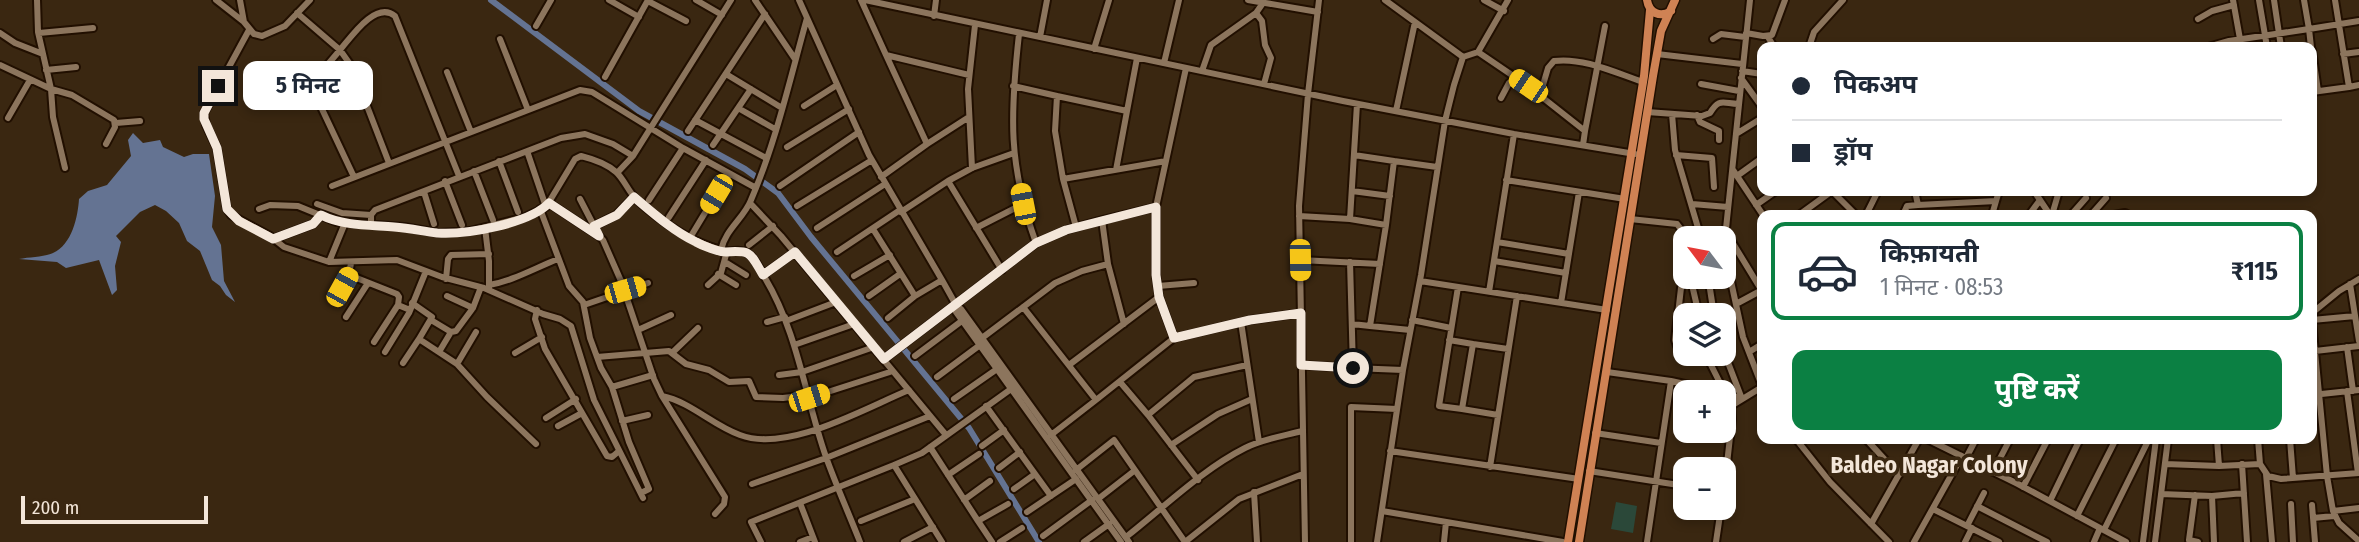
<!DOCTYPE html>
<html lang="hi">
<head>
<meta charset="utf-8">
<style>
	body { margin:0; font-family:"Fira Sans Condensed","Noto Sans Devanagari",sans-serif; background:#f6f6f7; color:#1f2937; height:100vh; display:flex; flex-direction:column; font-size:26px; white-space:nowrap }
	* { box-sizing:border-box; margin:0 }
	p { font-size:23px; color:#747a83 }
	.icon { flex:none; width:38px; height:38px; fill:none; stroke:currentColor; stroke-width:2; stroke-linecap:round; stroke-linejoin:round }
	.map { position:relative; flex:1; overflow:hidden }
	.drawer { position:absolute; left:1757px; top:210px; width:560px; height:234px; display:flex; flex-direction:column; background:#fff; border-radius:14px; box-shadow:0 4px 10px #0003 }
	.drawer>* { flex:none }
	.guide { position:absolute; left:1757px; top:42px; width:560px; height:154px; border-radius:14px; box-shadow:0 4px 10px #0003; display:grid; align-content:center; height:154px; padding:0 35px; background:#fff }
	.needle { width:46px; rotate:302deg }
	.controls { position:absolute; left:1673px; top:226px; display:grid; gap:14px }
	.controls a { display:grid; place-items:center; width:63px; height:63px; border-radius:14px; background:#fff; box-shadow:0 4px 10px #0003; font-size:35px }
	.scale { position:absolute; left:21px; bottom:18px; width:187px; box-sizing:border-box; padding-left:7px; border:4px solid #f3e6d9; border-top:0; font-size:19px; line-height:24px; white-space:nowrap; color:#f3e6d9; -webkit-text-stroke:5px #3a2711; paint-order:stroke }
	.end { position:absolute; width:32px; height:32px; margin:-16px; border:9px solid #f3e6d9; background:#111; box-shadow:0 0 0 4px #111 }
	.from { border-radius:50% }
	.bubble { position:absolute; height:49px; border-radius:14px; background:#fff; box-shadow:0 4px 10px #0003; font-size:23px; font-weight:700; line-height:49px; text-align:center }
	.car { position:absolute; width:21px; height:42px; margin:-21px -10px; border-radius:9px; box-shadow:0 0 5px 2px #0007; background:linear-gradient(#f5c518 24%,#345 0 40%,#f5c518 0 76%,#345 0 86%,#f5c518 0) }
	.guide b { display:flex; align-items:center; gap:24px; height:66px; font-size:26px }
	.guide b+b { border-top:2px solid #e0e1e3 }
	.guide i { width:18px; height:18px; background:#1f2937 }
	ul { padding:12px 0 0; list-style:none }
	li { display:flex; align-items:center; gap:21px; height:98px; margin:0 14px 10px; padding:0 21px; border:4px solid transparent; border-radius:14px }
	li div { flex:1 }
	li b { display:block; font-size:26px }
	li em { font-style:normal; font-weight:700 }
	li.current { border-color:#0b8043 }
	li>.icon { width:63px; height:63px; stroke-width:1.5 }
	.cta { display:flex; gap:14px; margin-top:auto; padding:14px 35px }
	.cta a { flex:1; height:80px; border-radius:14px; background:#0b8043; color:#fff; font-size:28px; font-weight:700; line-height:80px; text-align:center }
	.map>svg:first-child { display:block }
	.green { fill:#2b4839 }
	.water { fill:#647392 }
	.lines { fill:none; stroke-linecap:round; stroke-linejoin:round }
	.canal { stroke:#647392; stroke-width:6 }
	.minor-casing { stroke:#210f00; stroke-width:10 }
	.major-casing { stroke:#210f00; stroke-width:11 }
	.minor { stroke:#8c755d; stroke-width:6 }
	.major { stroke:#cf8254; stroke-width:8 }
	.route { stroke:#f3e6d9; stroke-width:9 }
	.labels { text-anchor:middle; stroke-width:7; stroke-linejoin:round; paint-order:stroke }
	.neighbourhood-label { font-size:23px; font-weight:bold; fill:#f3e6d9; stroke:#3a2711 }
</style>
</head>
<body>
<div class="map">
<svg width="2359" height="542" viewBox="0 0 2359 542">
	<rect width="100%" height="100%" fill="#3a2711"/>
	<path class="green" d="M1616,502L1637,506L1633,533L1611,529Z"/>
	<path class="water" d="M133,133L143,143L160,140L163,147L184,157L193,154H209L215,196L212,227L221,245L224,281L235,302L226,295L220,286L212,280L200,251L187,241L179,223L166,211L155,205L140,212L116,236L121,242L115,266L117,290L112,295L99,260L66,268L57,262L19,259C30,257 44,257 53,253C72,245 78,216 79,199L88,191L107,185L131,156L128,140Z"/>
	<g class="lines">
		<path class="canal" d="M491,0L639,111L745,169L778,193L811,237L969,428L1039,542"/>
		<g class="minor-casing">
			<path id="minor" d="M216,0L244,22L254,34L262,36L285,26L310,0
				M240,0L244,22
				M609,0L639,17
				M696,0L722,15
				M755,0L795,59
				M799,0L869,155L942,280L956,305V312L1121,542
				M861,0L886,55L969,75
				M865,0L1343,101L1514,134L1635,154
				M1248,0L1318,12
				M1484,0L1504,11
				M1750,0L1725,238L1729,272L1743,337L1762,386
				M2233,0L2240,39
				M2259,0L2267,47
				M2274,0L2281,47
				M2335,0L2349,87L2359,85
				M648,1L686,21
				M297,13L340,50C351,37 376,0 395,16L459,176
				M1256,13L1262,21L1265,45L1271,58L1264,84
				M934,16L936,0
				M807,18C790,79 776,142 751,200C744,218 725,230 721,250C731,254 741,246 751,256C757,262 761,271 765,278C798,333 805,397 826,457C836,485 849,514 860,542
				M2198,19L2212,11L2234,5
				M536,26L551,0
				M249,30L204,113L206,125L217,148L227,209L231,215L270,236L284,247L329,262
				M0,33L15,43L43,54
				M39,33L93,28
				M1746,33L1763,36L1772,35L1785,0
				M1040,37L1047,0
				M1768,37L1774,47
				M500,39L528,110
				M1713,39L1721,34L1745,37
				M1809,47L1814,32L1843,0
				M2208,47L2229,41L2309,29L2304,0
				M2311,47L2309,29L2359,21
				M1094,49L1109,0
				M2312,50L2318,91
				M1478,52L1528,86L1585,131L1583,145
				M1657,54L1742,64
				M2343,54L2359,52
				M1463,57L1478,52L1508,0
				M1164,63L1179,0
				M0,65L51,89L38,32L37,0
				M46,70L76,67
				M1202,71L1211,45L1256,13L1263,3
				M1742,71L1762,74
				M447,72L471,132
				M726,74L782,108
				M605,77L648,0
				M1741,78L1762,107
				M1701,84L1739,91
				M1013,86L1057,96L1055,131L1063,179L1166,161
				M2312,92L2349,87
				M1540,95L1548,68L1554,61C1583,57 1616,73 1643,82
				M1057,96L1127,111L1137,58
				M1501,98L1509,83L1516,78
				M1357,104L1350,219L1386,225L1370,326L1410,330
				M804,106L837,85
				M738,108L775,129
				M1396,111L1415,22
				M1647,112L1702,116L1710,113C1719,98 1722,103 1738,104
				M1672,114L1675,150L1701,238
				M1697,115L1700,122L1719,131V140
				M8,118L30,80
				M695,120L766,158
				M116,123L140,121
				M688,131L765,14
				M1585,131L1605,26
				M1736,134L1762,118
				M927,144L969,117
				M713,145L751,89
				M787,147L849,109
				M527,151L546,207
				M1354,155L1394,161
				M1676,155L1712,158L1714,187
				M499,161L518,212
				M65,168L53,117L51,89L72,95L114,120L115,127L106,144
				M972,168L968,89L975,25
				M1116,170L1127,111
				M1733,170L1763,215
				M474,171L493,220
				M617,173L633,156
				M1737,176L1762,158
				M354,177L313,90L318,76L340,50L352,67L389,163
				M881,177L927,144L886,55
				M1063,179L1076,227
				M1506,180L1625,199
				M445,181L462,225
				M948,181L1002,270
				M332,186L580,90L592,92L683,148
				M780,186L859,132
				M1352,191L1390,196
				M1832,191L1856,215
				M1915,191L1918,205
				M2034,191L2050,215
				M424,192L434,224
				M580,199L595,228
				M649,200L683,148L756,188
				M549,203L599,236L603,240L621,281L654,379L662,396C691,402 712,425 740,435C788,453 863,409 909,390
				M750,203L781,236L946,435
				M317,204L342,213L371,215
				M1692,204L1728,207
				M1756,205L1776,191
				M797,206L872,160
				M1156,207V275L1159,297L1174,338
				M259,209L270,205L298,206L337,222L404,227L439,233L470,231L525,217L546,207L575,159L581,156C593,159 606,163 616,172C624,179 628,191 636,199C661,222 688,241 721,250
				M540,209L569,286L583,302L590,338L601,368L612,387L629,442L649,489L641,493
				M901,212L948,181L972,168L1014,153
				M1799,215L1832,191
				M1866,215L1878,191
				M1903,215L1907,206L1918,205L1996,201L1999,191
				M1992,215L1996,201
				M2029,215L2040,200
				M2052,215L2059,191
				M2071,215L2086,198
				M2091,215L2106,198
				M2114,215L2125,213L2129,215
				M1299,216L1350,219
				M669,217L706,160
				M1630,219L1677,224L1683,232L1685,247
				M1102,220L1156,207L1186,68
				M345,223L329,262L397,260L442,277L484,288L543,314L560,319L571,326L594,400L643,498
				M371,225V215L375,210L561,138L585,134L613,144L633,156L731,0
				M1386,225L1394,161L1437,167
				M594,226L616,215L634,197
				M485,228L489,261V288
				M817,228L885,184
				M976,228L1023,204
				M873,229L915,296
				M691,236L729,173
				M1701,238L1726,232L1762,291
				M273,239L313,224L321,215
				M1497,242L1569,254
				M749,245L773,226
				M837,252L900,210
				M1300,260L1380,264
				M1494,261L1566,273
				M725,262L746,275
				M1350,262L1353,368L1403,370
				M351,263L349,275L397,294L399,297L398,305L410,310
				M1108,264L1124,324
				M718,274L736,285
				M763,275L795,252
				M854,276L890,255
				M1690,276L1699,315
				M1708,276L1714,315
				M446,279L448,259L451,255L489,254
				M1420,281L1607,310
				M2350,284L2359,341
				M489,285C513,281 535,268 558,259
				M708,285L721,273L727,251
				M1158,286L1194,283
				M1458,287L1439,406L1462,409
				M1489,292L1514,134
				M447,296L473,308
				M869,296L900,274
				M335,300L349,275
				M412,303L432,317L419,339L457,364L487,397L536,444
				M1561,303L1579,192
				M1736,304L1762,290
				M584,305L648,283
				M956,305L961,309L1129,542
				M1023,307L1096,400L1174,338L1250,320L1301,313
				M537,310L535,319L545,349L607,456L612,457L619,451
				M2312,313L2339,291L2359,279
				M346,317L368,283
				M888,318L915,296L942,280
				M431,320L451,332L456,331L473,308L481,287
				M1412,320L1451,328
				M2312,320L2355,316
				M786,321L836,302
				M2312,321L2327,476L2333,511L2339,523L2359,541
				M767,322L785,317
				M1241,322L1259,442
				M1352,324L1370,326
				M638,330L671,315
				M982,338L1055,283L1082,271L1108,264L1102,220L1066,230L1036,243
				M1449,340L1473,344
				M374,342L398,305
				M794,345L854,324
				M2347,347L2353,391
				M1685,349L1677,346L1675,340L1681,288L1685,281L1691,279
				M2315,351L2359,346
				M385,352L409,313L426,271
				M439,352L451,332
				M1724,352L1742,399
				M1749,352L1762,344
				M515,353L542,337
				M672,353L698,328
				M1708,354L1710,363L1725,393L1742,399
				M915,356L963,320
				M597,357L669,351L686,364L709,370L729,382L749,381L756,397L783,398L808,395
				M884,359L1036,243C1008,165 1010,115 1019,34
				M403,363L419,339
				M457,364L476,332
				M1069,365L1159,297
				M1301,365L1353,368
				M1607,372L1671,381
				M779,375L802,372L874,347
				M937,377L980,345
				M1120,382L1148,415L1194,377L1247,365
				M612,387L653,375
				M2347,391L2358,473
				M2312,395L2359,390
				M662,396L725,497L724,504L715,514
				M809,398L893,371
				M954,399L997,369
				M986,406L1051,496
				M1148,415L1198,480
				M1498,415L1462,409L1473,344L1508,349
				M546,418L576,399
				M622,421L648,415
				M558,426L582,413
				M1595,433L1661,443
				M1051,435L1096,400
				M1796,439L1830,482L1889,542
				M1866,439L1899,475
				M1927,439L2018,484L2126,542
				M2258,439L2260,464
				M2290,439L2293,478
				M1171,445L1218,414L1252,399
				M982,446L1004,430
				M930,447L978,521
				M1390,451L1579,479
				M1966,458L1976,439
				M2165,464L2219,466L2217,439
				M2242,464L2247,542
				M894,465L922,453L1011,389
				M2219,466L2260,464L2268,476L2281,479L2359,473
				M1490,467L1517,296
				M999,468L1020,452
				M1076,470L1114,440L1185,542
				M1589,471L1685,486
				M1993,472L2010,439
				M2266,474L2272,542
				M948,475L979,454
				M752,484L826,458L930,416
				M2023,487L2048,439
				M1014,489L1035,474
				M1724,491L1732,419L1731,406L1762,387
				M1254,492L1257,542
				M2161,494L2212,496L2214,542
				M2195,495L2189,540L2198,542
				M2212,496L2244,493
				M1098,499L1134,471
				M964,500L990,481
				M2050,501L2080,439
				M800,503L815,542
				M2291,504L2293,542
				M2312,505L2315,542
				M1977,506L2047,542
				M1933,509L1999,542
				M1382,511L1563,542
				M2333,511L2359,508
				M1027,512L1076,479
				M2077,516L2116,439
				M2313,518L2334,516
				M861,521L915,499
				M1871,524L1919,439
				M1967,526L1984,493
				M2104,530L2149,439
				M1043,536L1092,500
				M1126,537C1163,508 1203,469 1245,448C1263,439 1283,436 1302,431
				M761,542L751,522L894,465L942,542
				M800,542L813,537
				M904,542L933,527
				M992,542L978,521L1008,504
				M1000,542L1022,528
				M1084,542L1109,524
				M1185,542L1239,499L1303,474
				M1305,542L1299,206L1308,94L1319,0
				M1351,542V407L1397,409
				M1377,542L1403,370L1421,275L1445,121L1454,85L1463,57L1385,0
				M1444,542L1446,522
				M1647,542L1671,381L1721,392
				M1716,542L1721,508
				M1914,542L1962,456
				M1965,542L1972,528
				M2094,542L2100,528
				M2143,542L2156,439
				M2155,542L2168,439"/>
		</g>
		<g class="major-casing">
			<path id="major" d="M1647,0C1649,13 1660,18 1671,11
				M1568,542L1644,76L1650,10
				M1579,542L1653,76L1661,31L1675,0"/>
		</g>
		<use href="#minor" class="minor"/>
		<use href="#major" class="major"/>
	</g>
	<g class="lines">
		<path class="route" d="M218,86L204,113V119L217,148L227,209L239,221L273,239L313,224L321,215C343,226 369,225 394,227C409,228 422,231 437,233C465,235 529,224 549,203L599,236L594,226L617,215L634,197C653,213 673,231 696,242C703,246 719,252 726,252C752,250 750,253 763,275L795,252L884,359L1036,243L1066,230L1156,207V275L1159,297L1174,338L1250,320L1301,313V365L1353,368"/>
	</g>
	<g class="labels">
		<g class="neighbourhood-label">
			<text x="1929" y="473">Baldeo Nagar Colony</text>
		</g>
	</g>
</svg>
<div class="controls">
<a><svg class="needle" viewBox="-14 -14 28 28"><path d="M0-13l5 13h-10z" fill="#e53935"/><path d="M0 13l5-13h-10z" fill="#747a83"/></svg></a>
<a><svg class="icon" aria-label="layers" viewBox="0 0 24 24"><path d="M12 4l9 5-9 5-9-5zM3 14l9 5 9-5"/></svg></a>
<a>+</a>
<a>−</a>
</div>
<div class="scale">200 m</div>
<i class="end from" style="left:1353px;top:368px"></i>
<i class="end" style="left:218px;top:86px"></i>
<div class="bubble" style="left:243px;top:61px;width:130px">5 मिनट</div>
<i class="car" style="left:1528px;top:86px;rotate:304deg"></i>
<i class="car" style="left:716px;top:194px;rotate:211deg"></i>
<i class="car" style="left:1023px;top:204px;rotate:349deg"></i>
<i class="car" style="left:1300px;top:260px;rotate:179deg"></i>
<i class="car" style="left:342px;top:287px;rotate:29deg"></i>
<i class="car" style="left:625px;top:290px;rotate:74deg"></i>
<i class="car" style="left:809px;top:398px;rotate:72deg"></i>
<div class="guide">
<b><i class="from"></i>पिकअप</b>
<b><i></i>ड्रॉप</b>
</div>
<section class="drawer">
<ul>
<li class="current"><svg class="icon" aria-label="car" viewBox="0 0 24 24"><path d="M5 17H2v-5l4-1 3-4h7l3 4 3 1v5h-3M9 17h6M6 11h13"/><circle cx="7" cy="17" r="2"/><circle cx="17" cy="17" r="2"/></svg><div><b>किफ़ायती</b><p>1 मिनट · 08:53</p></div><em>₹115</em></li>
</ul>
<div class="cta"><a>पुष्टि करें</a></div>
</section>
</div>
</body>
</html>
